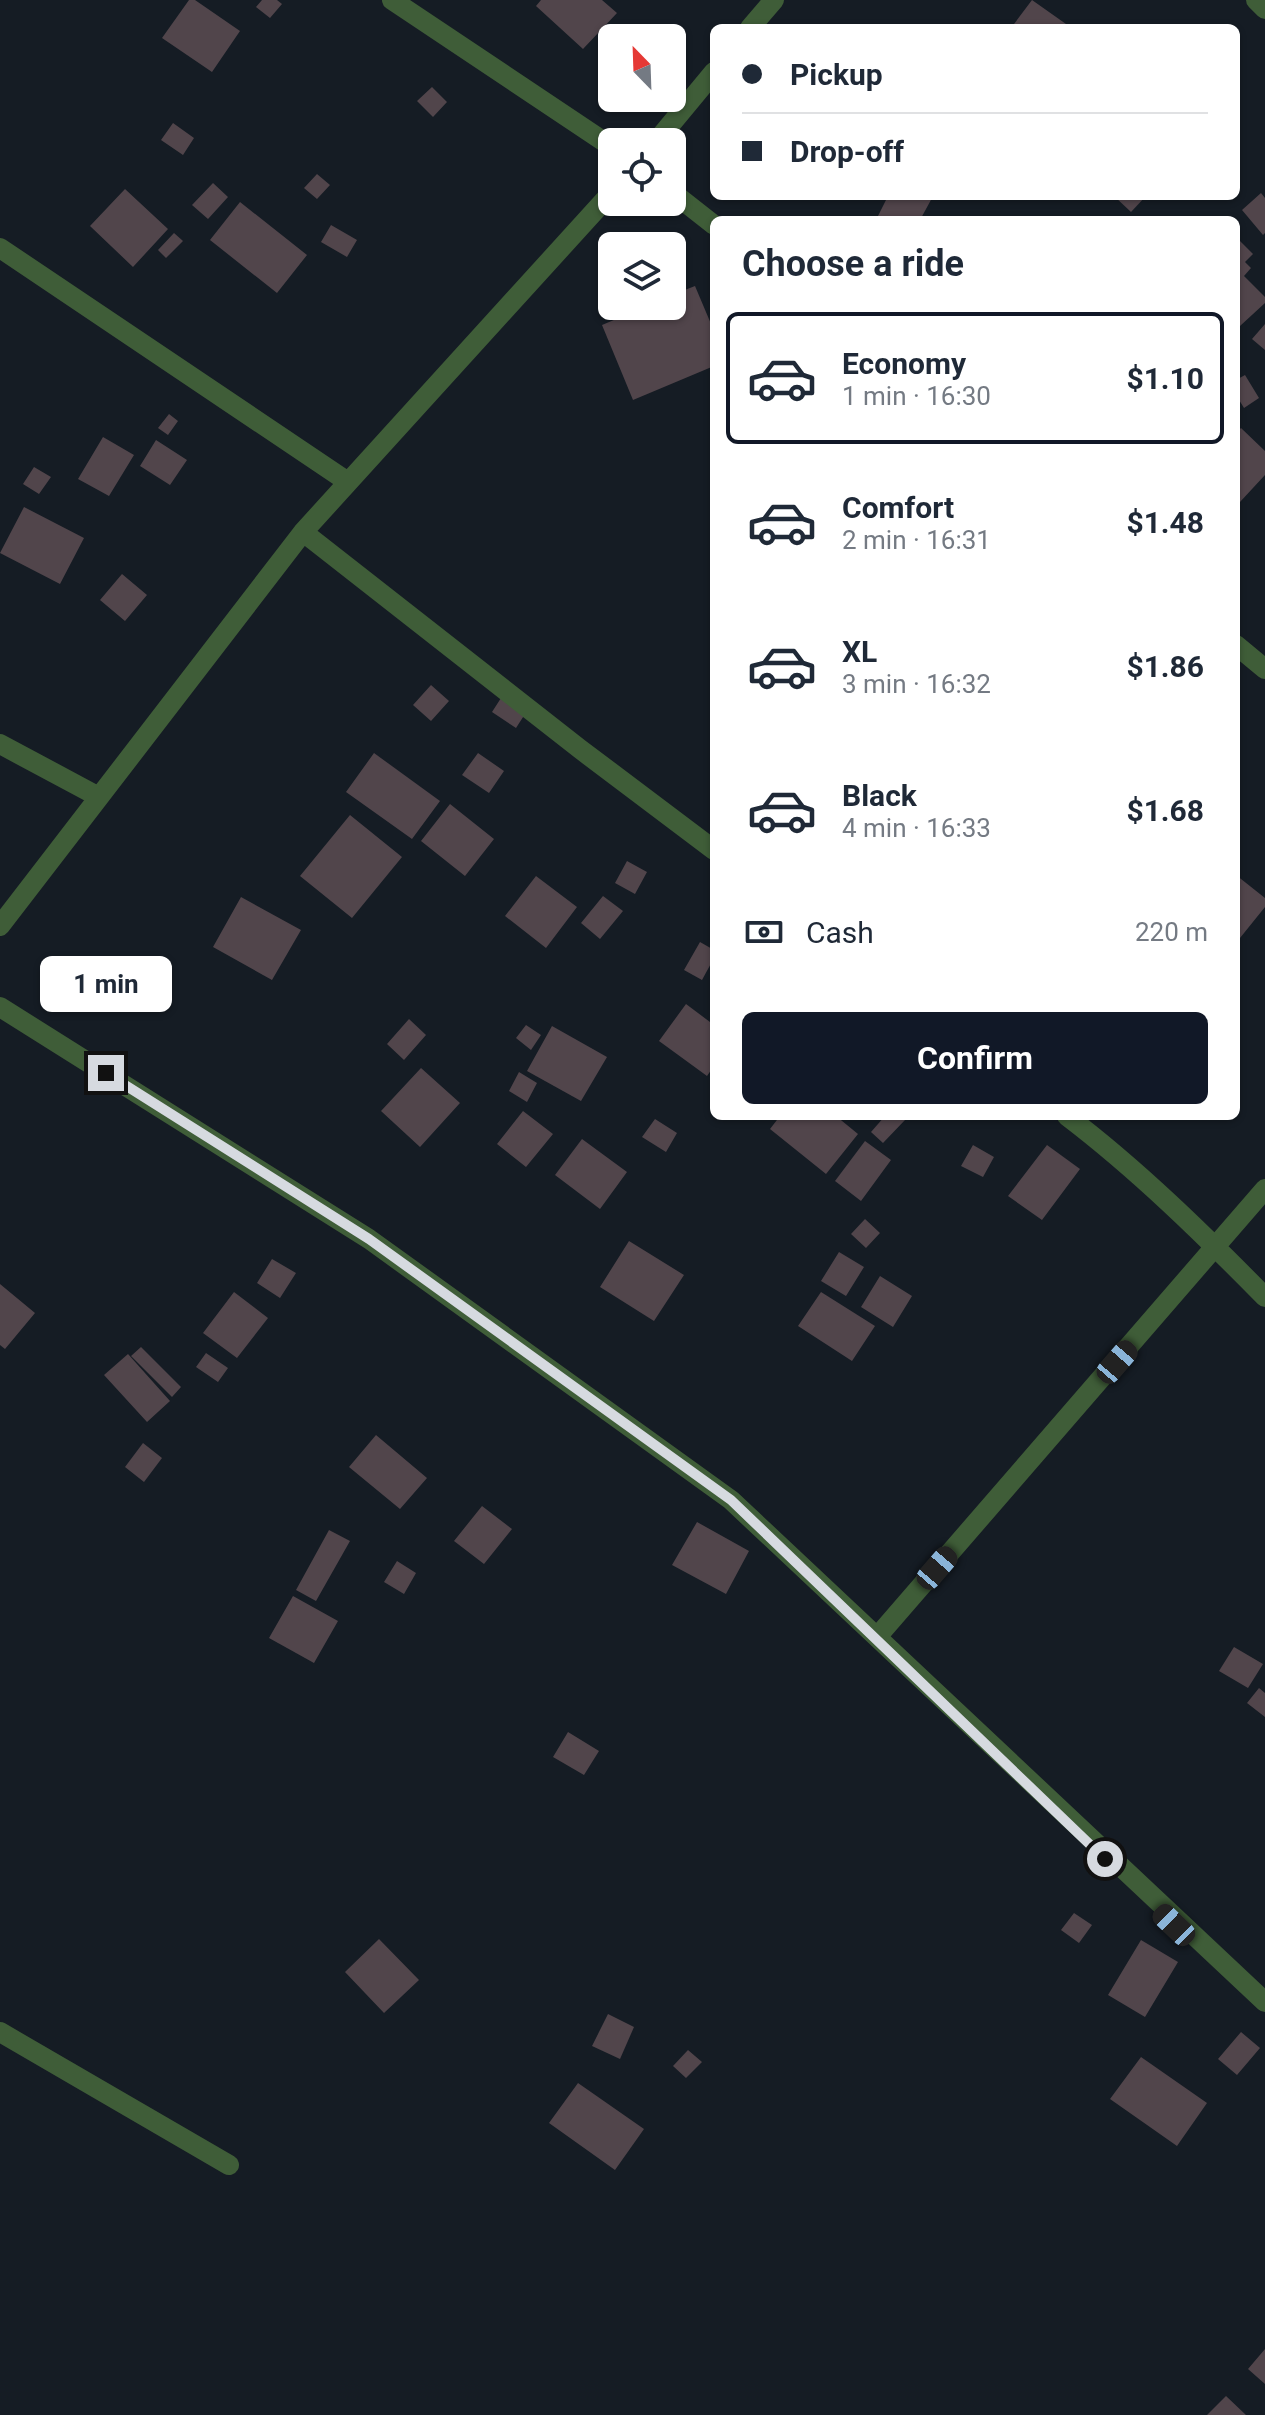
<!DOCTYPE html>
<html lang="en">
<head>
<meta charset="utf-8">
<style>
	body { margin:0; font-family:Roboto,sans-serif; background:#f6f6f7; color:#1f2937; height:100vh; display:flex; flex-direction:column; font-size:30px; white-space:nowrap }
	* { box-sizing:border-box; margin:0 }
	p { font-size:26px; color:#747a83 }
	.icon { flex:none; width:44px; height:44px; fill:none; stroke:currentColor; stroke-width:2; stroke-linecap:round; stroke-linejoin:round }
	.map { position:relative; flex:1; overflow:hidden }
	.drawer { position:absolute; left:710px; top:216px; width:530px; height:904px; display:flex; flex-direction:column; background:#fff; border-radius:12px; box-shadow:0 2px 6px #0004 }
	.drawer>* { flex:none }
	.hud { position:absolute; left:710px; top:24px; width:530px; height:176px; border-radius:12px; box-shadow:0 2px 6px #0004; display:grid; align-content:center; height:176px; padding:0 32px; background:#fff }
	.needle { width:52px; rotate:337deg }
	.tools { position:absolute; left:598px; top:24px; display:grid; gap:16px }
	.tools a { display:grid; place-items:center; width:88px; height:88px; border-radius:12px; background:#fff; box-shadow:0 2px 6px #0004; font-size:40px }
	.end { position:absolute; width:36px; height:36px; margin:-18px; border:10px solid #d6dae0; background:#111; box-shadow:0 0 0 4px #111 }
	.from { border-radius:50% }
	.bubble { position:absolute; height:56px; border-radius:12px; background:#fff; box-shadow:0 2px 6px #0004; font-size:26px; font-weight:700; line-height:56px; text-align:center }
	.car { position:absolute; width:24px; height:48px; margin:-24px -12px; border-radius:10px; box-shadow:0 0 6px 2px #0007; background:linear-gradient(#222 24%,#8ab4d8 0 40%,#222 0 76%,#8ab4d8 0 86%,#222 0) }
	.hud b { display:flex; align-items:center; gap:28px; height:76px; font-size:30px }
	.hud b+b { border-top:2px solid #e0e1e3 }
	.hud i { width:20px; height:20px; background:#1f2937 }
	ul { padding:0; list-style:none }
	li { display:flex; align-items:center; gap:24px; height:132px; margin:0 16px 12px; padding:0 16px; border:4px solid transparent; border-radius:12px }
	li div { flex:1 }
	li b { display:block; font-size:30px }
	li em { font-style:normal; font-weight:700 }
	li.current { border-color:#111827 }
	li>.icon { width:72px; height:72px; stroke-width:1.5 }
	h2 { padding:0 32px; font-size:36px; line-height:96px }
	.pay { display:flex; align-items:center; gap:20px; height:88px; padding:0 32px; font-size:30px }
	.pay p { margin-inline-start:auto }
	.action { display:flex; gap:16px; margin-top:auto; padding:16px 32px }
	.action a { flex:1; height:92px; border-radius:12px; background:#111827; color:#fff; font-size:32px; font-weight:700; line-height:92px; text-align:center }
	.map>svg:first-child { display:block }
	.building { fill:#51454b }
	.lines { fill:none; stroke-linecap:round; stroke-linejoin:round }
	.minor { stroke:#3f5d38; stroke-width:20 }
	.route { stroke:#d6dae0; stroke-width:10 }
</style>
</head>
<body>
<div class="map">
<svg width="1265" height="2415" viewBox="0 0 1265 2415">
	<rect width="100%" height="100%" fill="#151c24"/>
	<path class="building" d="M189,0H195L240,31L212,72L162,38Z
		M262,0H277L282,4L270,18L256,7Z
		M541,0H602L617,13L583,49L536,6Z
		M1032,0L1066,24L1063,28H1011Z
		M432,87L447,102L433,117L417,101Z
		M173,123L194,138L183,155L161,140Z
		M317,174L330,185L317,199L304,188Z
		M213,183L228,197L208,219L192,205Z
		M125,189L168,229L133,267L90,226Z
		M1261,193L1265,198V233L1263,235L1242,210Z
		M888,196H929L932,198L920,220H876Z
		M1114,196H1146L1131,212Z
		M240,202L307,255L277,293L210,240Z
		M331,225L357,240L347,257L321,242Z
		M174,233L183,241L166,258L158,250Z
		M1236,237L1253,254L1245,262L1251,268L1244,276L1265,297V303L1240,326L1236,322Z
		M695,286L714,331V366L633,400L602,325L647,306H672V295Z
		M1265,324V350L1252,339Z
		M1245,375L1259,398L1244,408L1236,395V380Z
		M169,414L178,421L168,435L158,428Z
		M1241,428L1265,451V475L1240,502L1236,498V433Z
		M103,437L134,455L109,496L78,479Z
		M156,440L187,460L170,485L140,466Z
		M34,467L51,477L39,494L23,484Z
		M24,507L84,538L60,584L0,553Z
		M122,574L147,595L125,621L100,600Z
		M431,685L449,701L431,721L413,705Z
		M501,698L525,714L516,728L492,712Z
		M374,753L440,801L412,839L346,792Z
		M478,753L504,771L489,793L462,775Z
		M450,804L494,839L465,876L421,841Z
		M350,815L402,857L352,918L300,876Z
		M627,861L647,872L635,894L615,883Z
		M1236,875L1265,898V907L1240,938L1236,935Z
		M536,876L577,907L546,948L505,916Z
		M603,896L623,911L600,939L581,923Z
		M241,897L301,930L272,980L213,947Z
		M700,942L714,950V958L702,980L684,970Z
		M686,1004L714,1025V1066L707,1076L659,1041Z
		M409,1019L426,1035L404,1060L387,1044Z
		M526,1025L541,1035L531,1050L516,1038Z
		M552,1026L607,1057L581,1101L527,1071Z
		M421,1068L460,1103L420,1147L381,1111Z
		M519,1072L537,1083L527,1102L509,1091Z
		M523,1111L553,1134L526,1167L497,1144Z
		M780,1116H836L858,1134L826,1174L770,1129Z
		M885,1116H900L905,1120L883,1143L871,1132Z
		M655,1119L677,1133L666,1152L642,1137Z
		M582,1139L627,1172L600,1209L555,1175Z
		M865,1141L891,1160L861,1201L835,1181Z
		M973,1145L994,1157L983,1177L961,1166Z
		M1047,1145L1080,1169L1042,1220L1008,1196Z
		M865,1219L880,1233L866,1248L851,1234Z
		M629,1241L684,1275L654,1321L600,1287Z
		M839,1252L864,1267L846,1296L821,1281Z
		M272,1259L296,1273L280,1298L257,1283Z
		M880,1276L912,1296L893,1327L861,1307Z
		M0,1284L35,1313L5,1349L0,1345Z
		M234,1292L268,1318L237,1358L203,1333Z
		M821,1292L875,1326L852,1361L798,1326Z
		M141,1347L181,1387L172,1397L131,1356Z
		M206,1353L228,1368L218,1382L196,1367Z
		M128,1354L170,1401L147,1422L104,1375Z
		M376,1435L427,1478L400,1509L349,1467Z
		M143,1443L162,1458L144,1482L125,1467Z
		M482,1506L512,1529L484,1564L454,1541Z
		M697,1522L749,1551L726,1594L672,1565Z
		M329,1530L350,1541L316,1601L296,1590Z
		M397,1561L416,1573L404,1594L384,1582Z
		M293,1596L338,1621L314,1663L269,1638Z
		M1234,1647L1263,1664L1248,1688L1219,1671Z
		M1259,1688L1265,1693V1717L1247,1703Z
		M568,1732L599,1751L584,1775L553,1757Z
		M1074,1913L1092,1925L1079,1943L1061,1930Z
		M379,1939L419,1980L384,2013L345,1972Z
		M1141,1940L1178,1962L1145,2017L1108,1995Z
		M608,2014L634,2027L620,2059L592,2046Z
		M1241,2032L1260,2048L1237,2075L1218,2059Z
		M688,2050L702,2062L686,2078L673,2066Z
		M1141,2057L1207,2103L1177,2146L1110,2099Z
		M578,2083L644,2129L615,2170L549,2123Z
		M1265,2349V2384L1248,2369Z
		M1226,2396L1246,2415H1207Z"/>
	<g class="lines">
		<path class="minor" d="M392,0L612,147
			M1256,0L1265,9
			M750,28L774,0
			M656,142L714,72
			M672,192L714,225
			M0,248L348,482
			M303,532L580,749L714,850
			M1236,645L1265,669
			M0,744L99,797
			M0,926L303,532L612,192
			M0,1007L369,1239L731,1500L1265,2002
			M1067,1116C1138,1170 1203,1234 1265,1297
			M877,1637L1265,1189
			M0,2032L229,2165"/>
	</g>
	<g class="lines">
		<path class="route" d="M106,1073L369,1239L731,1500L1105,1859"/>
	</g>
</svg>
<div class="tools">
<a><svg class="needle" viewBox="-14 -14 28 28"><path d="M0-13l5 13h-10z" fill="#e53935"/><path d="M0 13l5-13h-10z" fill="#747a83"/></svg></a>
<a><svg class="icon" aria-label="locate" viewBox="0 0 24 24"><circle cx="12" cy="12" r="6"/><path d="M12 2v4M12 18v4M2 12h4M18 12h4"/></svg></a>
<a><svg class="icon" aria-label="layers" viewBox="0 0 24 24"><path d="M12 4l9 5-9 5-9-5zM3 14l9 5 9-5"/></svg></a>
</div>
<i class="end from" style="left:1105px;top:1859px"></i>
<i class="end" style="left:106px;top:1073px"></i>
<div class="bubble" style="left:40px;top:956px;width:132px">1 min</div>
<i class="car" style="left:1117px;top:1362px;rotate:41deg"></i>
<i class="car" style="left:937px;top:1568px;rotate:41deg"></i>
<i class="car" style="left:1174px;top:1925px;rotate:314deg"></i>
<div class="hud">
<b><i class="from"></i>Pickup</b>
<b><i></i>Drop-off</b>
</div>
<section class="drawer">
<h2>Choose a ride</h2>
<ul>
<li class="current"><svg class="icon" aria-label="car" viewBox="0 0 24 24"><path d="M5 17H2v-5l4-1 3-4h7l3 4 3 1v5h-3M9 17h6M6 11h13"/><circle cx="7" cy="17" r="2"/><circle cx="17" cy="17" r="2"/></svg><div><b>Economy</b><p>1 min · 16:30</p></div><em>$1.10</em></li>
<li><svg class="icon" aria-label="car" viewBox="0 0 24 24"><path d="M5 17H2v-5l4-1 3-4h7l3 4 3 1v5h-3M9 17h6M6 11h13"/><circle cx="7" cy="17" r="2"/><circle cx="17" cy="17" r="2"/></svg><div><b>Comfort</b><p>2 min · 16:31</p></div><em>$1.48</em></li>
<li><svg class="icon" aria-label="car" viewBox="0 0 24 24"><path d="M5 17H2v-5l4-1 3-4h7l3 4 3 1v5h-3M9 17h6M6 11h13"/><circle cx="7" cy="17" r="2"/><circle cx="17" cy="17" r="2"/></svg><div><b>XL</b><p>3 min · 16:32</p></div><em>$1.86</em></li>
<li><svg class="icon" aria-label="car" viewBox="0 0 24 24"><path d="M5 17H2v-5l4-1 3-4h7l3 4 3 1v5h-3M9 17h6M6 11h13"/><circle cx="7" cy="17" r="2"/><circle cx="17" cy="17" r="2"/></svg><div><b>Black</b><p>4 min · 16:33</p></div><em>$1.68</em></li>
</ul>
<div class="pay"><svg class="icon" aria-label="cash" viewBox="0 0 24 24"><path d="M3 7h18v10H3z"/><circle cx="12" cy="12" r="2"/></svg>Cash<p>220 m</p></div>
<div class="action"><a>Confirm</a></div>
</section>
</div>
</body>
</html>
